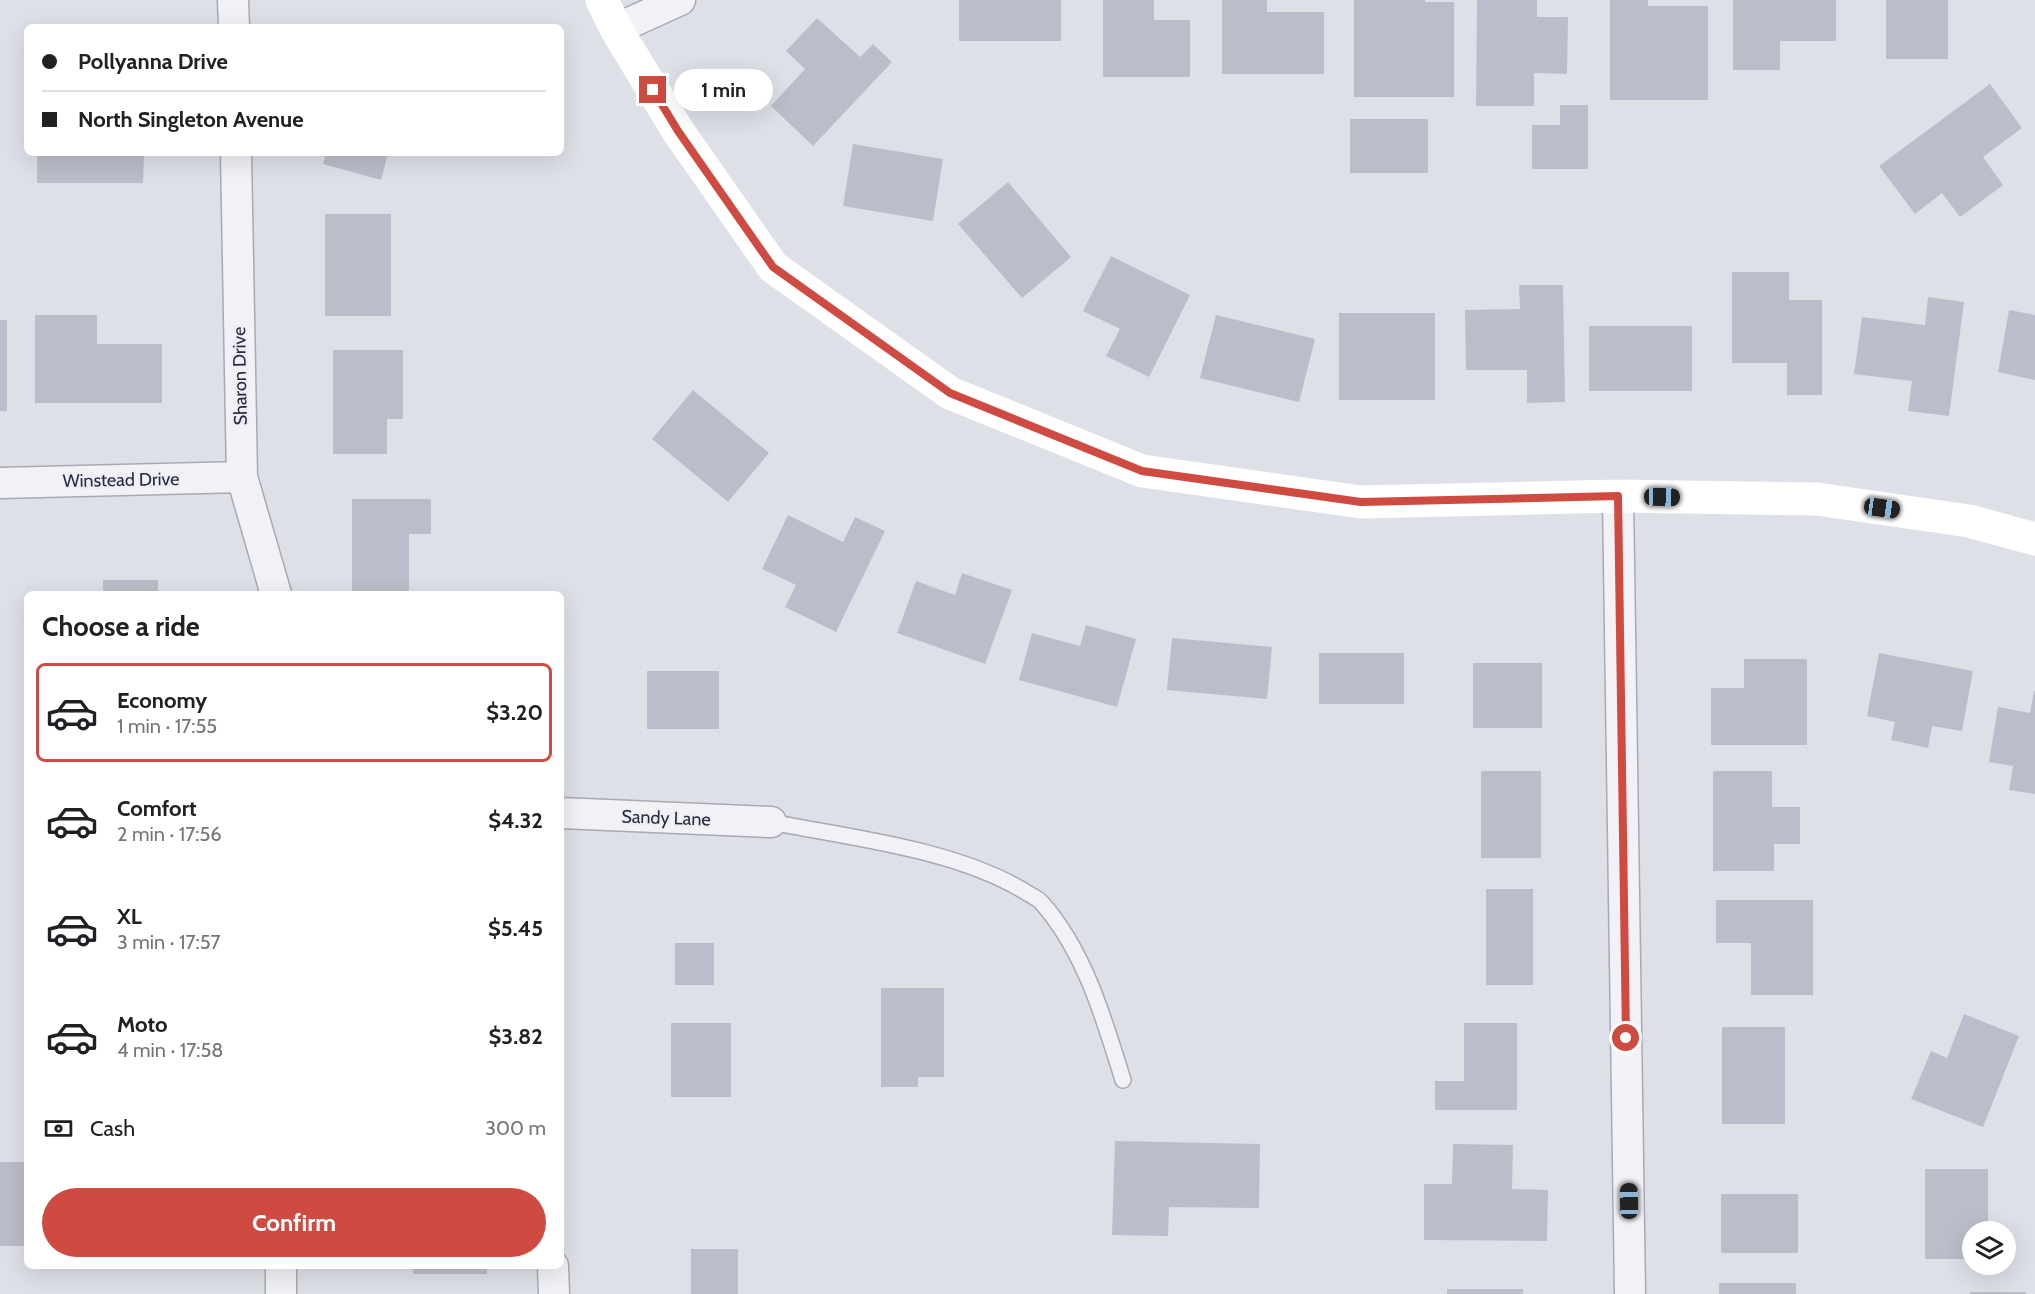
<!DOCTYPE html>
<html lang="en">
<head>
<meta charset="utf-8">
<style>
	body { margin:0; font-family:Cabin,sans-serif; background:#f2f2f2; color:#202124; height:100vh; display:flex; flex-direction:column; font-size:22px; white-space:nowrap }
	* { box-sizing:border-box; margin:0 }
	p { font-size:20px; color:#757577 }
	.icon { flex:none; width:33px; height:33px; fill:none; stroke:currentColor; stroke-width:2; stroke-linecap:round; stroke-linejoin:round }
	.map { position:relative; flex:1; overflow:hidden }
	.side { position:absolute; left:24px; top:591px; width:540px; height:678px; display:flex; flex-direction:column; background:#fff; border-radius:9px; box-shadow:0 6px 24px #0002 }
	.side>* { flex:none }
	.top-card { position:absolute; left:24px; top:24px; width:540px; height:132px; border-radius:9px; box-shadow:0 6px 24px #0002; display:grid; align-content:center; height:132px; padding:0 18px; background:#fff }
	.fabs { position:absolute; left:1962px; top:1221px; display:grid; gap:12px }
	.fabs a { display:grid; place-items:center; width:54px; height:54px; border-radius:50%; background:#fff; box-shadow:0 6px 24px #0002; font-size:30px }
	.end { position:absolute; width:27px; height:27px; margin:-14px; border:8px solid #cf4a41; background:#fff; box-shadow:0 0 0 3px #fff }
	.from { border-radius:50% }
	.bubble { position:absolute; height:42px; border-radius:21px; background:#fff; box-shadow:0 6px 24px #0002; font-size:20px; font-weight:700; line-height:42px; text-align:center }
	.car { position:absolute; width:18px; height:36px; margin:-18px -9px; border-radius:8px; box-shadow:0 0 4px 2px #0007; background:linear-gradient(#222 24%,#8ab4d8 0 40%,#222 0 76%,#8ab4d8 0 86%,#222 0) }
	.top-card b { display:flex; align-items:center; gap:21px; height:57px; font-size:22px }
	.top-card b+b { border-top:2px solid #e0e0e0 }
	.top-card i { width:15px; height:15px; background:#202124 }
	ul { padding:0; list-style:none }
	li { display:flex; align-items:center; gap:18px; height:99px; margin:0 12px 9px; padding:0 6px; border:3px solid transparent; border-radius:9px }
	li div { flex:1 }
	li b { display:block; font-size:22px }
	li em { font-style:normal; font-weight:700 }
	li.selected { border-color:#cf4a41 }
	li>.icon { width:54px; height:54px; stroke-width:1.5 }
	h2 { padding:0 18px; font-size:27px; line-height:72px }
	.pay { display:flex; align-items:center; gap:15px; height:66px; padding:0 18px; font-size:22px }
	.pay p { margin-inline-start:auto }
	.button { display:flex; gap:12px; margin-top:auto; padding:12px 18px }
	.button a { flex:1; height:69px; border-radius:36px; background:#cf4a41; color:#fff; font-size:24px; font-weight:700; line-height:69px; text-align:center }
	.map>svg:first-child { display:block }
	.building { fill:#bbbeca }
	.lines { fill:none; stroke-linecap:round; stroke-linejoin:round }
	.lane-casing { stroke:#a7a9b5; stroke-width:18 }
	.street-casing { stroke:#a7a9b5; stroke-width:33 }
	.lane { stroke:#f1f1f6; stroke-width:15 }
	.street { stroke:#f1f1f6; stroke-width:30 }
	.secondary { stroke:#fff; stroke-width:33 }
	.route { stroke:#cf4a41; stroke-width:8 }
	.labels { text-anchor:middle; stroke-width:4.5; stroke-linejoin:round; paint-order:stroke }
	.street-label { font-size:18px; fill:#272a3f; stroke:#edeff5 }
</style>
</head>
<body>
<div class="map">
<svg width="2035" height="1294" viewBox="0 0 2035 1294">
	<rect width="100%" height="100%" fill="#dee0e8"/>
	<path class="building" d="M959,0H1061V41H959Z
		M1103,0H1154V20H1190V77H1103Z
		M1222,0H1267V12H1324V74H1222Z
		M1354,0H1425V2H1454V97H1354Z
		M1477,0H1537V17H1568L1567,74L1534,73V106H1476Z
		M1610,0H1648V6H1708V100H1610Z
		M1733,0H1836V41H1780V70H1733Z
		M1886,0H1948V59H1886Z
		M817,18L860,57L873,44L892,62L813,146L771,106L805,69L786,51Z
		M1990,84L2022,128L1983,157L2003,185L1960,217L1942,193L1915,214L1879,166Z
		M1560,105H1588V169H1532V125H1560Z
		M1350,119H1428V173H1350Z
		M853,144L943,159L933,221L843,206Z
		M37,153H144L143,183H37Z
		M326,153H388L381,180L323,164Z
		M1008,182L1071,257L1022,298L958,224Z
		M325,214H391V316H325Z
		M1111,256L1190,295L1149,377L1106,356L1120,329L1083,311Z
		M1732,272H1789V300H1822V395H1787V363H1732Z
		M1519,285H1563L1565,402L1527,403V370H1466L1465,310L1520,309Z
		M1928,297L1964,302L1949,416L1908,411L1912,381L1854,374L1862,317L1925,325Z
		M2009,310L2035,315V380L1998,372Z
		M1339,313H1435V400H1339Z
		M35,315H97V344H162V403H35Z
		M1216,315L1315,339L1299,402L1200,378Z
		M0,320H7V411H0Z
		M1589,326H1692V391H1589Z
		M333,350H403V419H387V454H333Z
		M693,390L769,453L728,502L652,439Z
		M352,499H431V534H409V592H352Z
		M788,515L843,542L855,517L885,531L836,632L785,607L796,585L762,569Z
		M962,573L1012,590L985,664L897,633L916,581L955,595Z
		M103,580H158V594H103Z
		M1086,625L1136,639L1117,707L1019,680L1032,633L1080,646Z
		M1172,638L1272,647L1267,699L1167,690Z
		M1319,653H1404V704H1319Z
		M1879,653L1973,671L1962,731L1932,726L1928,748L1891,740L1895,722L1867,716Z
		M1744,659H1807V745H1711V688H1744Z
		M1473,663H1542V728H1473Z
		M647,671H719V729H647Z
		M2034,691L2035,692V794L2009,790L2013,766L1989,762L1998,707L2030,713Z
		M1481,771H1541V858H1481Z
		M1713,771H1772V807H1800V844H1774V871H1713Z
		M1486,889H1533V985H1486Z
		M1716,900H1813V995H1751V943H1716Z
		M675,943H714V985H675Z
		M881,988H944V1077H918V1087H881Z
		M1964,1014L2019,1036L1983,1127L1911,1099L1931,1051L1947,1058Z
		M671,1023H731V1097H671Z
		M1464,1023H1517V1110H1435V1081H1464Z
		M1722,1027H1785V1124H1722Z
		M1115,1141L1260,1144L1259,1208L1169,1207L1168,1236L1112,1235Z
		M1453,1144L1513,1145L1512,1189L1548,1190L1547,1241L1424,1240V1184H1452Z
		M0,1162H27V1246H0Z
		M1925,1169H1988V1232H1972V1259H1925Z
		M1721,1194H1798V1253H1721Z
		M691,1249H738V1294H691Z
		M413,1266H487V1274H413Z
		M1719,1283H1796V1294H1719Z
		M1447,1289H1523V1294H1447Z
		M1970,1292H2026V1294H1970Z"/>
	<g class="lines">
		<g class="lane-casing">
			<path id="lane" d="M771,822C851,838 954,849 1024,891C1030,895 1038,898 1042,903C1085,952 1104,1019 1123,1080"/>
		</g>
		<g class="street-casing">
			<path id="street" d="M233,0L234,27
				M616,29L680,0
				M236,153L242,477L276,594
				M0,483L242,477
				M1618,496L1630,1294
				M561,813L771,822
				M553,1266L554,1294
				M281,1294V1266"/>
		</g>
		<use href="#lane" class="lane"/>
		<use href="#street" class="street"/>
		<path class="secondary" d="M602,0L616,29L678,131L773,267L950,393L1142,471L1361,502L1618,496L1817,499L1969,521L2035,539"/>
	</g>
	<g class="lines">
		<path class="route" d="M653,90L678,131L773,267L950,393L1142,471L1361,502L1618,496L1626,1038"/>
	</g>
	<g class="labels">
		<g class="street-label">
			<text transform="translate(240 376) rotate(-91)" y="6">Sharon Drive</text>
			<text transform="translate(121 480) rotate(-1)" y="6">Winstead Drive</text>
			<text transform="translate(666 818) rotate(2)" y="6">Sandy Lane</text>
		</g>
	</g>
</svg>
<div class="fabs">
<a><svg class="icon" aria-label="layers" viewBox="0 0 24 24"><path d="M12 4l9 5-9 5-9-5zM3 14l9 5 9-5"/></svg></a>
</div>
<i class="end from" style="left:1626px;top:1038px"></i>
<i class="end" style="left:653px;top:90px"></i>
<div class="bubble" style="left:674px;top:69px;width:99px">1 min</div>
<i class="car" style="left:1662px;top:497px;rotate:91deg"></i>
<i class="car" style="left:1882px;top:508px;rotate:98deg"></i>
<i class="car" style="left:1629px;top:1201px;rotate:359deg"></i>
<div class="top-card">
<b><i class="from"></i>Pollyanna Drive</b>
<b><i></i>North Singleton Avenue</b>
</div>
<section class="side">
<h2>Choose a ride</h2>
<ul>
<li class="selected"><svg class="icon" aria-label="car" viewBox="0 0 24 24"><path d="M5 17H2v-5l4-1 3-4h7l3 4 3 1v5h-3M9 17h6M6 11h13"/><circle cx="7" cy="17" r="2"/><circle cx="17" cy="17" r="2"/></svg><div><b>Economy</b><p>1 min · 17:55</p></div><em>$3.20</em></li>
<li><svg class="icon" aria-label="car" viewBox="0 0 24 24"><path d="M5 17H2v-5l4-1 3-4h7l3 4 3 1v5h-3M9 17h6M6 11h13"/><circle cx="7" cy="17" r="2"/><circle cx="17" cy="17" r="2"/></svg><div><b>Comfort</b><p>2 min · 17:56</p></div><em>$4.32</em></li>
<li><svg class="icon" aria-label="car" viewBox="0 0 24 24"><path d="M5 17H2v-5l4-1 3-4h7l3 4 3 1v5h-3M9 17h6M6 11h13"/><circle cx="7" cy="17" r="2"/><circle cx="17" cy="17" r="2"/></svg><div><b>XL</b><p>3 min · 17:57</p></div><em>$5.45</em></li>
<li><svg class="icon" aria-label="car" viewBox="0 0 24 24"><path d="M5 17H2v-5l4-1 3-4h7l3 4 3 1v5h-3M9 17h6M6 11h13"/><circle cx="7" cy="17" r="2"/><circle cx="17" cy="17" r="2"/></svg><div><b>Moto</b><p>4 min · 17:58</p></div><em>$3.82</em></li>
</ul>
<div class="pay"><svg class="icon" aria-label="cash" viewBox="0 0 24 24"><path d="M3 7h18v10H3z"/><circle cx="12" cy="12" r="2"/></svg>Cash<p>300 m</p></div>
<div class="button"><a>Confirm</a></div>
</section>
</div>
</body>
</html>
